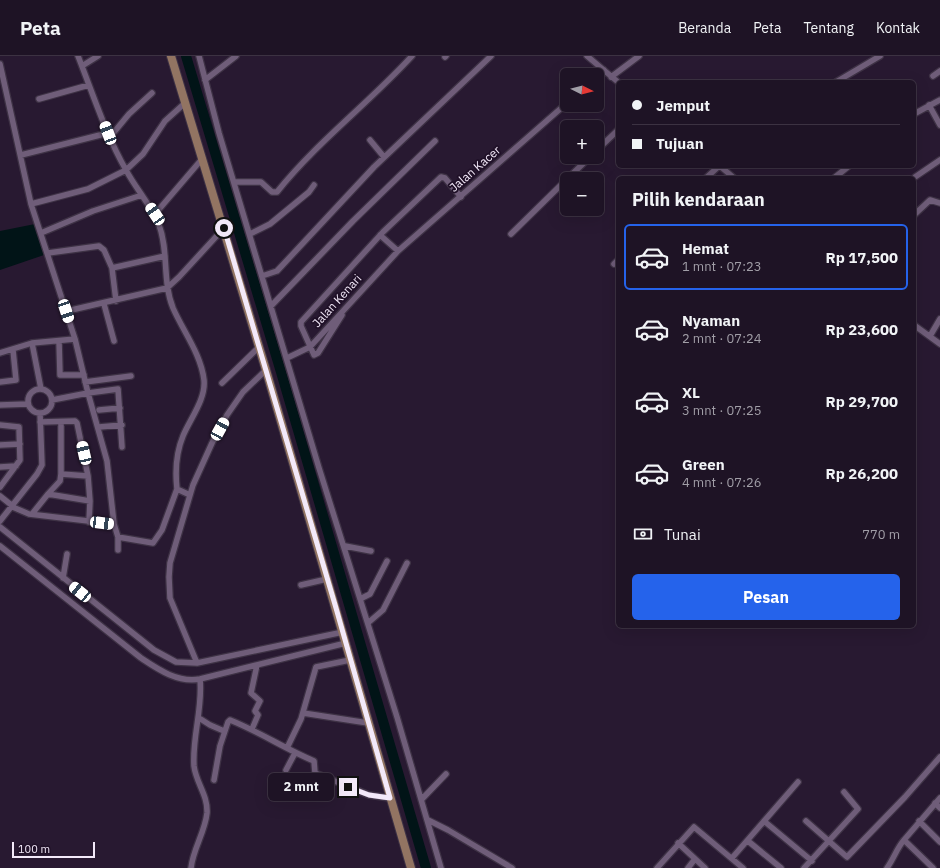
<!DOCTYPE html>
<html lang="id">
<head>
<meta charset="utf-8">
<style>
	body { margin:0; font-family:"IBM Plex Sans",sans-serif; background:#2b2032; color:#f1f3f6; height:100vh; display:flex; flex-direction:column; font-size:15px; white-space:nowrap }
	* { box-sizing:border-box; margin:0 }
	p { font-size:13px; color:#a19ea7 }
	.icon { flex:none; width:22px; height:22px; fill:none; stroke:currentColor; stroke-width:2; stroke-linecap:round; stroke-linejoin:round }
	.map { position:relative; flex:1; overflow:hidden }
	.side { position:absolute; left:616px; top:120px; width:300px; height:452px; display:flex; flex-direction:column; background:#1e1325; border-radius:6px; box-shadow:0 4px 16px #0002,0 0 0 1px #3c3242 }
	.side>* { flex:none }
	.top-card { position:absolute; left:616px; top:24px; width:300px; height:88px; border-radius:6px; box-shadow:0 4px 16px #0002,0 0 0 1px #3c3242; display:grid; align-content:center; height:88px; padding:0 16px; background:#1e1325 }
	.needle { width:26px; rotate:96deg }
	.tools { position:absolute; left:560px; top:12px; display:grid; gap:8px }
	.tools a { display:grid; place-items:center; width:44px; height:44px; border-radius:6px; background:#1e1325; box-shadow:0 4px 16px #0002,0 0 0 1px #3c3242; font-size:20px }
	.scale { position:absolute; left:12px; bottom:10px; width:83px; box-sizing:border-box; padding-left:4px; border:2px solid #f3e9f9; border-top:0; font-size:11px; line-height:14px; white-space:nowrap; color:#f3e9f9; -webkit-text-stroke:3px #1f1027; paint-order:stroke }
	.end { position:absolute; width:18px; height:18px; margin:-9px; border:5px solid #f3e9f9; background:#111; box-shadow:0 0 0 2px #111 }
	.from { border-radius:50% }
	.bubble { position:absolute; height:28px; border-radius:6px; background:#1e1325; box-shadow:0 4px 16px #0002,0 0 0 1px #3c3242; font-size:13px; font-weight:700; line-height:28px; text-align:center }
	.car { position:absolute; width:12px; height:24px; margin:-12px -6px; border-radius:5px; box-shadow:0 0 3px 1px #0007; background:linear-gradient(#fff 24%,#345 0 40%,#fff 0 76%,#345 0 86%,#fff 0) }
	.top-card b { display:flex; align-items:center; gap:14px; height:38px; font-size:15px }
	.top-card b+b { border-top:1px solid #3c3242 }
	.top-card i { width:10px; height:10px; background:#f1f3f6 }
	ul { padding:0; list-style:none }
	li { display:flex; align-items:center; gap:12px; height:66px; margin:0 8px 6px; padding:0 8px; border:2px solid transparent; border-radius:6px }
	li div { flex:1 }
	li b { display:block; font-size:15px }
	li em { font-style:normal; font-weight:700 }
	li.active { border-color:#2563eb }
	li>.icon { width:36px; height:36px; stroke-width:1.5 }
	h2 { padding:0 16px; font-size:18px; line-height:48px }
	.pay { display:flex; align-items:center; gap:10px; height:44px; padding:0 16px; font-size:15px }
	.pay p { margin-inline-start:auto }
	.cta { display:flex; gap:8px; margin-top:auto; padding:8px 16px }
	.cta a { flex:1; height:46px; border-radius:6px; background:#2563eb; color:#fff; font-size:16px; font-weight:700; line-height:46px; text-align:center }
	header { display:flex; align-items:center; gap:24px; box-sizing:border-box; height:56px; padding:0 20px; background:#1e1325; border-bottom:1px solid #3c3242 }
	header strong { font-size:19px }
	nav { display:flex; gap:22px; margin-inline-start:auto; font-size:14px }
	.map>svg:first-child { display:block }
	.water { fill:#011417 }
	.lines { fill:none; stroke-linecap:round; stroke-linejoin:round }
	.river { stroke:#011417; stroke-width:10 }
	.street-casing { stroke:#3e3245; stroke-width:8 }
	.secondary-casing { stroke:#3e3245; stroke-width:10 }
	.street { stroke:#6f5d79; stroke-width:5.5 }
	.secondary { stroke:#927462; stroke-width:8 }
	.route { stroke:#f3e9f9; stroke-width:5 }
	.labels { text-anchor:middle; stroke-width:3.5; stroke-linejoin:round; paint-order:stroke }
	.street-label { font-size:12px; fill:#f3e9f9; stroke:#1f1027 }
</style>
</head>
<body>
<header>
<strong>Peta</strong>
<nav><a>Beranda</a><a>Peta</a><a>Tentang</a><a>Kontak</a></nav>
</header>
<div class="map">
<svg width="940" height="812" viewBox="0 0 940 812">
	<rect width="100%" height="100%" fill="#281931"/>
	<path class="water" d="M35,168L44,199L0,214V175Z"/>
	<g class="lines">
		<path class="river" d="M186,0L281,316L426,812"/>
		<g class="street-casing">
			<path id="street" d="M78,0C93,38 106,79 126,114C136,133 151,149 159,169C169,195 162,225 173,252C183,275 201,298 204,324C206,343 190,363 183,380C176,397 175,415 177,433L190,439
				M199,0L219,77L319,412L397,661L441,812
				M587,0L618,26
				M445,1L446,0
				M0,8L31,148L75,283L32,287L41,333
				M82,10L98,0
				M933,20L940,15
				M597,21L604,14
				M611,21L639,0
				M205,24L236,0
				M836,26L880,0
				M39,43L89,29
				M929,49L940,69
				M914,58L940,44
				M110,81L129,58L152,37
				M370,84L384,101
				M597,94L618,74
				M21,99L108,77
				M720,110L734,122
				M915,121L940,104
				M706,122L719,110
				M834,122L849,110
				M567,123L590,101
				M234,126H261L272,136H277C317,86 369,47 412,0
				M31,148L88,133L126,114L143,98L165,65L185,47
				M155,158L202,103
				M914,159L930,144L940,147
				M41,177L93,155L142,139
				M250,178L270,168L309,136L314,129
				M511,178L567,123
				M380,179L398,195
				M48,197L99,190L104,194L112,212
				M614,208L618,204
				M262,220L277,215L374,111L491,0
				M116,245L112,212L165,200
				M104,248L114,285
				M271,250L353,165L435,85
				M67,255L167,232L179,221L224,172
				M342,259L318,297L314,299L301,270V266L383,176L441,121L445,122L461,141
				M914,269L940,288
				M930,280L940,263
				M59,285L60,319H84
				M0,297L32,287
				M287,302L310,291L398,195L567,47
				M0,326L16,324L13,294
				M85,326L131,320
				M222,327L258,292
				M28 345a12 12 0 1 1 24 0a12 12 0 1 1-24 0Z
				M52,344L88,337L75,283
				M0,349L28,348
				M99,354L120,352
				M61,366V418
				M0,369L19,371L20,404L0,431
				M99,371L122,369
				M0,389L20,388
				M0,411L16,410
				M48,438L60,425L61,418L88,420
				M0,440L15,452L29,458L114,468L107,405L88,337L118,333L122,391
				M32,458L48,438L90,445L88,420L77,367L75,365L40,366
				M0,465L37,418L42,409L40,357
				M89,466L90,445
				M114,468L118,481L153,487L162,474L177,433
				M0,471L154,594L176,606L197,607L343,576
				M118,481V494
				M0,490L141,602C159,614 178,627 200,623L346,587
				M345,490L371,495
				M63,522L67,498
				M301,529L327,523
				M362,542L370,538L387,505
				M369,566L383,554L407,507
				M197,607L170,542L169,521L170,507L193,429L212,387L227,359L243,336L266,314
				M303,657L368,667
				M199,662L210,669L224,675
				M252,673L258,659L255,655L260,645L251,637L257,609
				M287,692L301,663L316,611L350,604
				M286,714L295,697
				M214,724L220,690L228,666L230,664C260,676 285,693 314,705L315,717L369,739L390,742
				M422,743L446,718
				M935,747L940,752
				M428,764L448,774L512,812
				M764,765L812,805
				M806,765L847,801L905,741L940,701
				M919,765L940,786
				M748,785L781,812
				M678,787L705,812
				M732,802L798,726
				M191,812C193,793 205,776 207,757C208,739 196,727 194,710C192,680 203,653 200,623
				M657,812L694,771L743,812
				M688,812L695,803
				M804,812L858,753L844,736
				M887,812C894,802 897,792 904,784
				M933,812L904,784L940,742"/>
		</g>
		<g class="secondary-casing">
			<path id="secondary" d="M171,0L266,314L411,812"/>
		</g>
		<use href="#street" class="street"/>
		<use href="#secondary" class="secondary"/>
	</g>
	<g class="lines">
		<path class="route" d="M224,172L336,552L390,742L369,739L348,731"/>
	</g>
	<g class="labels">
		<g class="street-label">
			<text transform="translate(475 113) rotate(-41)" y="4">Jalan Kacer</text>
			<text transform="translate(337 245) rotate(-48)" y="4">Jalan Kenari</text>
		</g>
	</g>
</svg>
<div class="tools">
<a><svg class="needle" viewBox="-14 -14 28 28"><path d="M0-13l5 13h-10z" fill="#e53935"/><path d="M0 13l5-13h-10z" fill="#a19ea7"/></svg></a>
<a>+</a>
<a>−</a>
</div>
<div class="scale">100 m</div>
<i class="end from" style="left:224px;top:172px"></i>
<i class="end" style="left:348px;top:731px"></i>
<div class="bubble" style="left:268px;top:717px;width:66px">2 mnt</div>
<i class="car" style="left:108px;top:77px;rotate:339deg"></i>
<i class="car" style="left:155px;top:158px;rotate:326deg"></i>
<i class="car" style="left:66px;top:255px;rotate:162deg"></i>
<i class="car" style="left:220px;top:373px;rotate:29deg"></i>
<i class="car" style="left:84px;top:397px;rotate:347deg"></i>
<i class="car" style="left:102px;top:467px;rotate:97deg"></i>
<i class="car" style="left:80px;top:536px;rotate:309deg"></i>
<div class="top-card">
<b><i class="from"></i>Jemput</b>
<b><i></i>Tujuan</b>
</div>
<section class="side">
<h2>Pilih kendaraan</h2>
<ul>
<li class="active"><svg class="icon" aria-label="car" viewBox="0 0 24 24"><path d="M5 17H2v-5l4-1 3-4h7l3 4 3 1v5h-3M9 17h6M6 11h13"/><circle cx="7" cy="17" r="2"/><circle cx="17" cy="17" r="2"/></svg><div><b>Hemat</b><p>1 mnt · 07:23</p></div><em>Rp 17,500</em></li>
<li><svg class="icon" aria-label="car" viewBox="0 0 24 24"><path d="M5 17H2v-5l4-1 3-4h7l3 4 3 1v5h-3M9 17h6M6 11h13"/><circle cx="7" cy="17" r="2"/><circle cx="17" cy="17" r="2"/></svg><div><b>Nyaman</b><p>2 mnt · 07:24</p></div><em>Rp 23,600</em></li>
<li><svg class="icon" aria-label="car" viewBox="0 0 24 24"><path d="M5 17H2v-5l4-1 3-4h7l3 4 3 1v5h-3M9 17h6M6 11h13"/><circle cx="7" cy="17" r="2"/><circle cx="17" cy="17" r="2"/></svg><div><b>XL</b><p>3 mnt · 07:25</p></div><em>Rp 29,700</em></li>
<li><svg class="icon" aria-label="car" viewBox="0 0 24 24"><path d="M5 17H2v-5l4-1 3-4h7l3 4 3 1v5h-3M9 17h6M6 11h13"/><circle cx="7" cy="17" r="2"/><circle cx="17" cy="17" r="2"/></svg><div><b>Green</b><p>4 mnt · 07:26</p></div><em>Rp 26,200</em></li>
</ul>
<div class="pay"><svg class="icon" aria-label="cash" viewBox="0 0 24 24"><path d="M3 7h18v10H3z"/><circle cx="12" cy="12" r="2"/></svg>Tunai<p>770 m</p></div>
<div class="cta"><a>Pesan</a></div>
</section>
</div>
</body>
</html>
